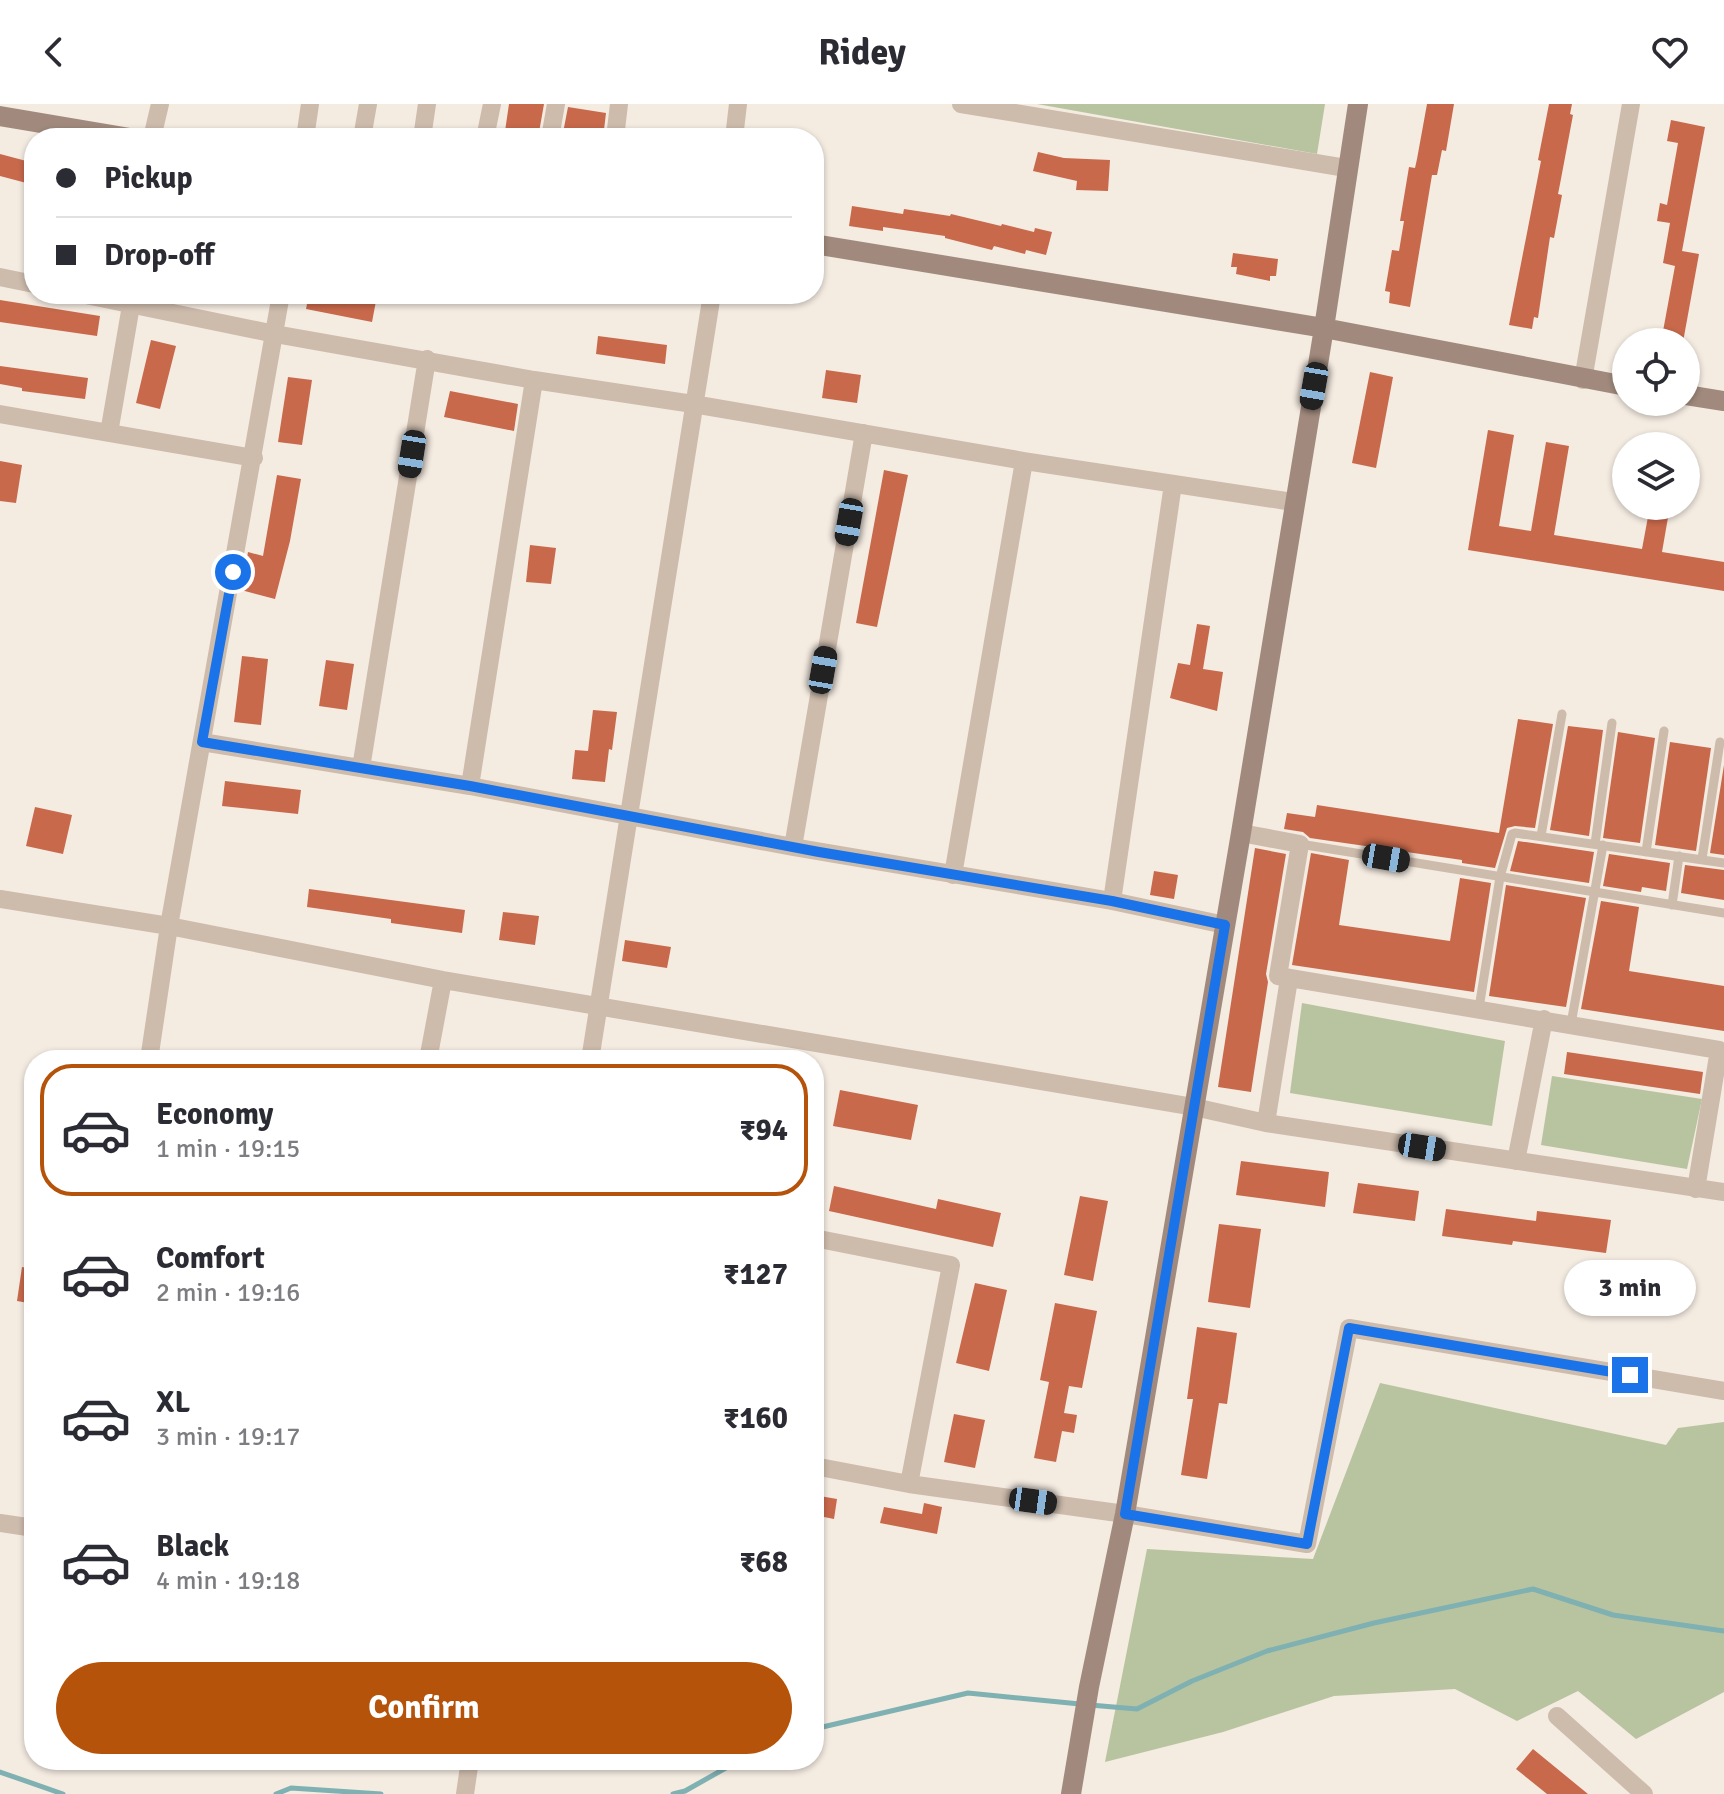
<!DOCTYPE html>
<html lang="en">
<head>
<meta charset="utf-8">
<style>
	body { margin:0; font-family:Signika,sans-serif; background:#f2f2f3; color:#2b2b33; height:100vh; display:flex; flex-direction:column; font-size:30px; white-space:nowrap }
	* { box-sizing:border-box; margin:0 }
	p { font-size:26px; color:#7c7c81 }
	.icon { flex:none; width:44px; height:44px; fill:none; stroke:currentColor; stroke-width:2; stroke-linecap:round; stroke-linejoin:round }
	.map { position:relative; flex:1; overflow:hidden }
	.panel { position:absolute; left:24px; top:946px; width:800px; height:720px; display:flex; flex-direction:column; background:#fff; border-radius:32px; box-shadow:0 2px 6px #0004 }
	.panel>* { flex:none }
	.guide { position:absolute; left:24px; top:24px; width:800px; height:176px; border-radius:32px; box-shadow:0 2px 6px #0004; display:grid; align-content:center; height:176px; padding:0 32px; background:#fff }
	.tools { position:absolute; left:1612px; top:224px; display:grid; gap:16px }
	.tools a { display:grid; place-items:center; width:88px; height:88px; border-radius:50%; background:#fff; box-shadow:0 2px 6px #0004; font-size:40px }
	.end { position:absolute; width:36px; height:36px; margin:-18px; border:10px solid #1a73e8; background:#fff; box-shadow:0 0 0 4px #fff }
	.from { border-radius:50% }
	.bubble { position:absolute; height:56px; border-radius:28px; background:#fff; box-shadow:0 2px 6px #0004; font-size:26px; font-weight:700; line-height:56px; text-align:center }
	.car { position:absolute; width:24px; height:48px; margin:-24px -12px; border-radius:10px; box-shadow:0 0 6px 2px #0007; background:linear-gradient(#222 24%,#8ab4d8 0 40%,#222 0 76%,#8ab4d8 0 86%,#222 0) }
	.guide b { display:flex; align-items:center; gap:28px; height:76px; font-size:30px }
	.guide b+b { border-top:2px solid #e1e1e2 }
	.guide i { width:20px; height:20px; background:#2b2b33 }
	ul { padding:14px 0 0; list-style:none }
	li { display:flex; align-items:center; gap:24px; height:132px; margin:0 16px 12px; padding:0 16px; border:4px solid transparent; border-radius:32px }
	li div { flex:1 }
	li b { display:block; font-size:30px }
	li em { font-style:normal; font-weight:700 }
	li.active { border-color:#b45309 }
	li>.icon { width:72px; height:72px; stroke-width:1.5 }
	.button { display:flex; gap:16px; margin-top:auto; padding:16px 32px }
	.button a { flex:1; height:92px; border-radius:48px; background:#b45309; color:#fff; font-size:32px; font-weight:700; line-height:92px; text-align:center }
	header { display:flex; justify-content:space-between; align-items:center; height:104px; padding:0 32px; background:#fff; font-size:36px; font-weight:700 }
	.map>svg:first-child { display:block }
	.green { fill:#b8c4a0 }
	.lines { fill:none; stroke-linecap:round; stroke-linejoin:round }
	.stream { stroke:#7fb0b2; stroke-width:5 }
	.building { fill:#c8694b }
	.lane { stroke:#cdbbac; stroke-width:9 }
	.street { stroke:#cdbbac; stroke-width:18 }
	.secondary { stroke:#a18a7d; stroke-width:20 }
	.route { stroke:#1a73e8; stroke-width:10 }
</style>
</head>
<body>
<header><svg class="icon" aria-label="back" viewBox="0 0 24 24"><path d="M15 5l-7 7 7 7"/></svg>Ridey<svg class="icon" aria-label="heart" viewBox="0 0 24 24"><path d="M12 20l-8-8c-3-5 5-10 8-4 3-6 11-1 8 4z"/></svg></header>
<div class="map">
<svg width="1724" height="1690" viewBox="0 0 1724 1690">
	<rect width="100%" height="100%" fill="#f4ebe1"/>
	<path class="green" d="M1037,0H1325L1317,50Z
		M1302,899L1505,937L1492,1022L1290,989Z
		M1552,972L1702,995L1687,1065L1541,1041Z
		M1380,1279L1666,1341L1678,1324L1724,1318V1588L1636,1635L1578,1587L1517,1617L1455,1585L1334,1592L1223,1628L1105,1658L1147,1445L1313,1455Z"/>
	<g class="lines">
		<path class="stream" d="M1090,1601L1137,1605L1192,1577L1267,1547L1374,1519L1533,1485L1613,1511L1724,1527
			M814,1625L968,1589L1080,1600
			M0,1668L63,1690
			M276,1690L291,1684L381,1690
			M673,1690L685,1687L740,1656"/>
	</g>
	<path class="building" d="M509,0H544L538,34H504Z
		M1427,0H1454L1446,47L1442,46L1437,71H1432L1410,203L1389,199L1390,188L1385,187L1392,146L1399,147L1404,117H1400L1409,63L1415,64L1417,55Z
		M1549,0H1572L1570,10L1573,11L1560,80L1558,90L1562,91L1554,134L1550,133L1538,214L1534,213L1532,225L1509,221L1541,57L1538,56Z
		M568,3L606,9L603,34H562Z
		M1671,16L1705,23L1682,147L1699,150L1683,238H1661L1675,162L1663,159L1670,119L1657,117L1660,99L1667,101L1678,39L1667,37Z
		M1038,48L1064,54L1110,56L1108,87L1076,86L1077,77L1033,67Z
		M0,50L34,59V81L0,72Z
		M852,102L903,110L904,105L950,112L951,110L1001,122L1002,120L1034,128L1035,124L1052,128L1046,151L1026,146L1025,150L994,142L992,146L945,134V132L883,123V127L849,122Z
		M1233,149L1278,155L1276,172H1270V177L1236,170L1237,163H1231Z
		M309,190H341L376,197L372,218L306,205Z
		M0,196L100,212L97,232L0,218Z
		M598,232L667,241L665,260L596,250Z
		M151,236L176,242L160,305L136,299Z
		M0,262L88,274L85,295L22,287V284L0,280Z
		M826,266L861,271L857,299L822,294Z
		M1370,268L1393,273L1376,364L1352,359Z
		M288,273L312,276L302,341L278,338Z
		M450,287L518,300L514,327L444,313Z
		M1488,326L1514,331L1499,422L1531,427L1546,338L1569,342L1554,431L1642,445L1650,402H1670L1662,448L1724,458V487L1468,446Z
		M0,357L22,361L16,399L0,397Z
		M884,366L908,371L877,523L856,519Z
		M277,371L301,375L290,437L275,495L241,486L248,448L263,452Z
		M530,441L556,444L551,480L526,478Z
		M1197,520L1210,522L1203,565L1223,568L1217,607L1170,594L1178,559L1190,561Z
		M242,552L268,555L261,621L234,618Z
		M326,556L354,560L347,606L319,602Z
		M593,606L617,608L612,646L609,645L605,678L572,675L575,646L588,647Z
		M1518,615L1553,620L1535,724L1515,722L1507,724L1495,764L1462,759V756L1310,734L1303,728L1284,725L1287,709L1315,713L1317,701L1499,729Z
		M1568,622L1603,626L1589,732L1550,726Z
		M1618,628L1655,634L1640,739L1603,734Z
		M1670,638L1711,644L1696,747L1655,741Z
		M1724,661V751L1710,749Z
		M225,677L301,686L298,710L222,702Z
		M35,703L72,711L63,750L26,742Z
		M1518,737L1594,748L1589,779L1510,767Z
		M1255,744L1286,750L1266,870L1268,878L1251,988L1218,983Z
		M1311,749L1349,756L1339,821L1450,837L1460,774L1491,779L1474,888L1292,861Z
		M1609,750L1670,759L1666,787L1642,783L1641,788L1603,782Z
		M1685,761L1724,766V796L1681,789Z
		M1154,767L1178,771L1174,795L1150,791Z
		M1506,781L1586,794L1566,903L1489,892Z
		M309,785L465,806L462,829L391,819V815L307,803Z
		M1601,797L1639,803L1629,867L1724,882V927L1581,905Z
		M503,808L539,812L535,841L499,836Z
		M625,836L671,843L667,864L622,857Z
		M1567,948L1703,968L1700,990L1564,970Z
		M840,986L918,1001L911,1036L833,1022Z
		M1241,1057L1329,1068L1325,1103L1236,1091Z
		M1358,1079L1419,1087L1415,1117L1353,1109Z
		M834,1082L936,1105L938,1095L1001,1109L993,1143L829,1107Z
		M1080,1092L1108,1097L1093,1177L1064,1171Z
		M1446,1105L1536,1117L1537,1107L1611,1116L1606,1149L1513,1137L1512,1141L1442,1132Z
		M1219,1120L1261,1125L1250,1204L1208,1198Z
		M22,1163L34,1165V1200L17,1197Z
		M975,1179L1007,1186L989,1267L956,1259Z
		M1055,1199L1097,1207L1082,1284L1069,1282L1064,1309L1077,1311L1074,1329L1062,1327L1056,1358L1034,1354L1049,1278L1040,1276Z
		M1197,1223L1237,1229L1227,1300L1219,1299L1207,1375L1181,1371L1193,1295H1187Z
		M954,1310L985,1316L975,1364L944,1358Z
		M814,1391L837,1395L834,1415L814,1411Z
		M924,1399L942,1403L937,1430L880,1419L884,1403L922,1410Z
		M1533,1645L1588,1690H1547L1516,1665Z"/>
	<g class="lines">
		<path class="lane" d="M1541,732L1562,610
			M1300,740L1724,809
			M1595,740L1612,619
			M1646,748L1664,627
			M1702,755L1720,638
			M1672,801L1679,752
			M1479,904L1500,773L1512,730L1515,729L1724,759
			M1571,920L1603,741"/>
		<path class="street" d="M961,0L1346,64
			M305,31L329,34
			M152,34L160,0
			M305,34L310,0
			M362,34L368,0
			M422,34L427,0
			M485,34L492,0
			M550,34L556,0
			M615,34L619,0
			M734,34L738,0
			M0,173L34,180
			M81,190L275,230L534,276L693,300L1024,357L1293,398
			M1583,276L1631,0
			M0,310L254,354
			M109,329L133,190
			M202,638L470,682L793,743L1112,797L1225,821
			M361,664L427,255
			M470,682L534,276
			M1241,729L1300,740L1278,872L1719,946L1696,1085
			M793,743L864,329
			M953,771L1024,357
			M0,795L169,822L443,876L1194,1003L1266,1019L1724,1088
			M1112,797L1173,380
			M149,956L169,822L281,190
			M428,956L443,876
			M590,956L712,190
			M1266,1019L1289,875
			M1516,1057L1544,915
			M814,1134L951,1161L909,1380
			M814,1362L909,1380L1125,1410L1307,1440L1349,1224L1724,1287
			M0,1419L34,1424
			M1557,1612L1644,1690
			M465,1690L470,1656"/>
		<path class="secondary" d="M0,12L130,34
			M814,140L1324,224L1626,282
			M1686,291L1724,297
			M1071,1690L1089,1583L1125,1410L1241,729L1324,224L1358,0"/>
	</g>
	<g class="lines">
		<path class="route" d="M233,468L202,638L470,682L819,748L1112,797L1225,821L1125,1410L1307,1440L1349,1224L1630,1271"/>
	</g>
</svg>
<div class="tools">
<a><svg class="icon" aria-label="locate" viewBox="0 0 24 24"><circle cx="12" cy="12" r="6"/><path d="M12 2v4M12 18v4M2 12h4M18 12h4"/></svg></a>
<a><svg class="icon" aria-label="layers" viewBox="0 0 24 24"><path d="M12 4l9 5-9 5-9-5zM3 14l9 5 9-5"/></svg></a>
</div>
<i class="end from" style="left:233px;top:468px"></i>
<i class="end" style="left:1630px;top:1271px"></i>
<div class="bubble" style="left:1564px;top:1156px;width:132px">3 min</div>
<i class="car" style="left:1314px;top:282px;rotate:190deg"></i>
<i class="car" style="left:412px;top:350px;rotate:189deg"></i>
<i class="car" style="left:849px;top:418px;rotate:190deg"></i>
<i class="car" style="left:823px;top:566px;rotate:10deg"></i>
<i class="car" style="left:1386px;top:754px;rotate:100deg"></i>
<i class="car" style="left:1422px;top:1043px;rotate:99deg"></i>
<i class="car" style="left:1033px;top:1397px;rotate:98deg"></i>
<div class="guide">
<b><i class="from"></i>Pickup</b>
<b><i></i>Drop-off</b>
</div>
<section class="panel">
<ul>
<li class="active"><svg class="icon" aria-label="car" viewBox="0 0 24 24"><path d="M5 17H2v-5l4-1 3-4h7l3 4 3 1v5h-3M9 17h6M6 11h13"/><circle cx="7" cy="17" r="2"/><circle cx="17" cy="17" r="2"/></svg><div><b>Economy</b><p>1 min · 19:15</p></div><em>₹94</em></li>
<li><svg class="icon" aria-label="car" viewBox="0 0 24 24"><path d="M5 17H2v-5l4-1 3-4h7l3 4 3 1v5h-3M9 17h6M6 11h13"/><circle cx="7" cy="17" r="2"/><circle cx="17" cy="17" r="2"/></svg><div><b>Comfort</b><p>2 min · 19:16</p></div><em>₹127</em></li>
<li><svg class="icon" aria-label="car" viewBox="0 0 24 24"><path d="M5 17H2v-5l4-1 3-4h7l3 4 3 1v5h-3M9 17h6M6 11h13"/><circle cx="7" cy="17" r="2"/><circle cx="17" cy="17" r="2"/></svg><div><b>XL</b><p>3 min · 19:17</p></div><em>₹160</em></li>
<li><svg class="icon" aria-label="car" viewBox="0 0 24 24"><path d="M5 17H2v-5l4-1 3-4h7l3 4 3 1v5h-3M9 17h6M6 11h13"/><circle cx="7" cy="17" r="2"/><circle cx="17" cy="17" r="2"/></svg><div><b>Black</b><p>4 min · 19:18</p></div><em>₹68</em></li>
</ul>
<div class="button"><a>Confirm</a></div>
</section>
</div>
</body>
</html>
